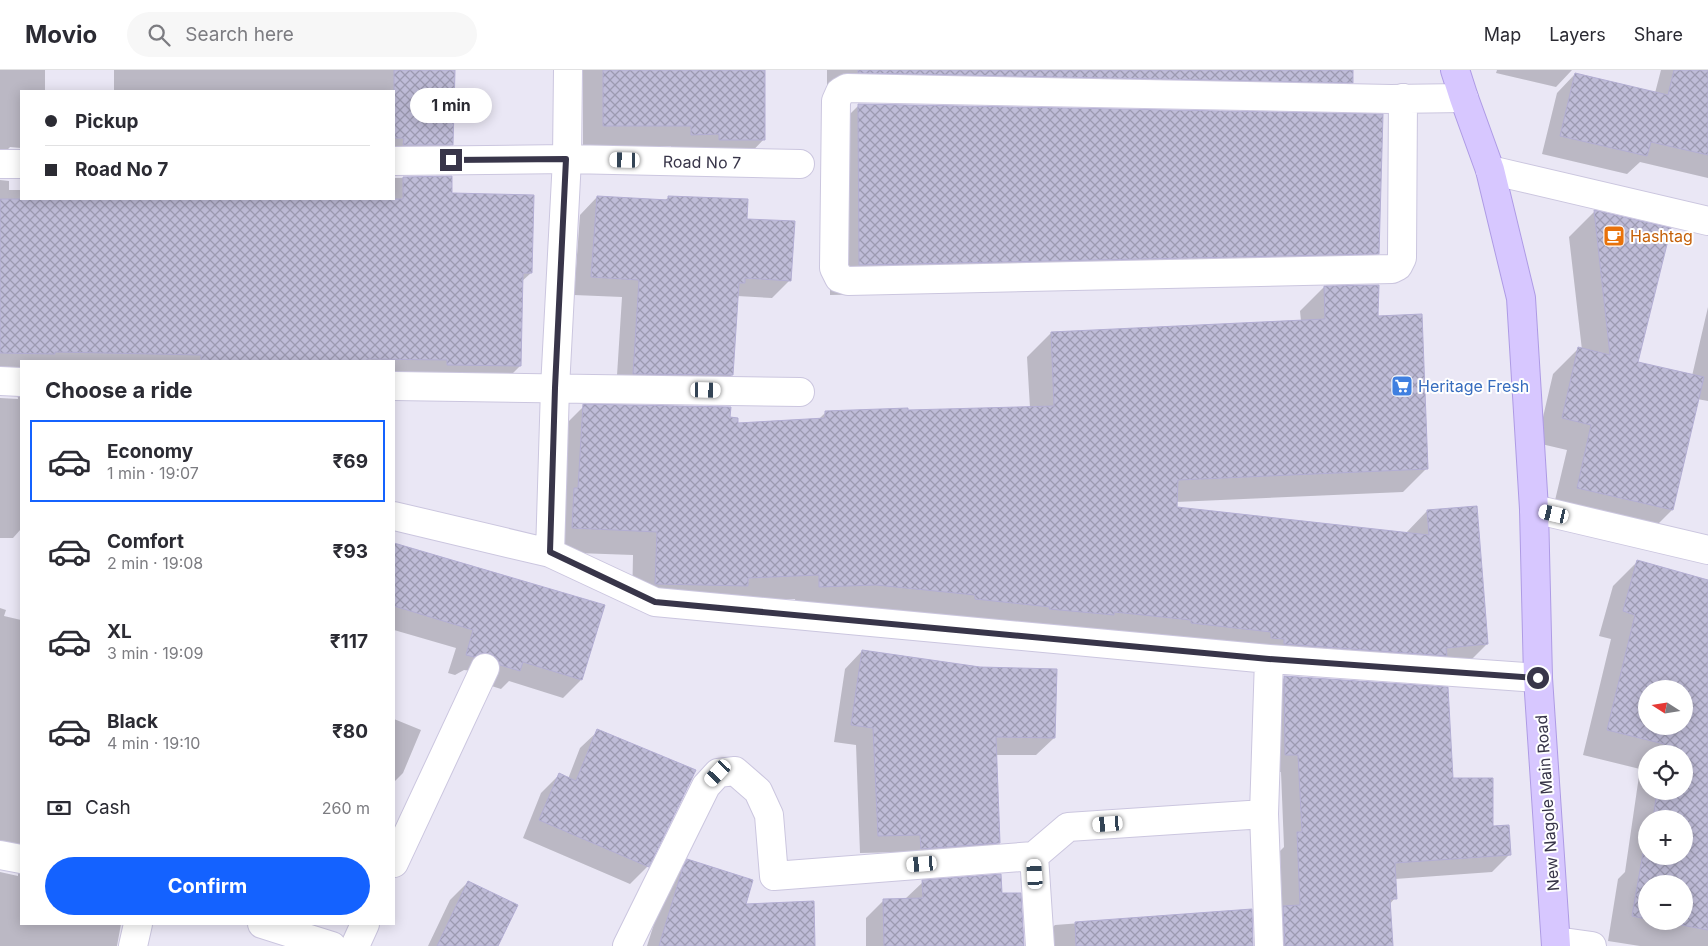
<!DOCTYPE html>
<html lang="en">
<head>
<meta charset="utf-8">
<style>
	body { margin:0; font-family:Inter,sans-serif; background:#f7f7f7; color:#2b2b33; height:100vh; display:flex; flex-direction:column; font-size:19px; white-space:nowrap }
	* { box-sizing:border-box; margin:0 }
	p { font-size:16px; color:#7c7c81 }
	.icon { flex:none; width:28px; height:28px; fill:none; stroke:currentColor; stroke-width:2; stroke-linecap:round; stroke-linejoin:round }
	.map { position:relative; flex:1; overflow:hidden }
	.details { position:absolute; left:20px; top:290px; width:375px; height:565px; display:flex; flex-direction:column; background:#fff; border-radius:0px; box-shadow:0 2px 12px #0003 }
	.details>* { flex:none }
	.guide { position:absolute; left:20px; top:20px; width:375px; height:110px; border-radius:0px; box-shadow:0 2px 12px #0003; display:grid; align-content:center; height:110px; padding:0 25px; background:#fff }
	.needle { width:32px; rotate:282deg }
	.buttons { position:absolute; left:1638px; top:610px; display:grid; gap:10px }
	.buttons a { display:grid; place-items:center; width:55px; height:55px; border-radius:50%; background:#fff; box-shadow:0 2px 12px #0003; font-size:25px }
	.end { position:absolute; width:22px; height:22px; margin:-11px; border:6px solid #383549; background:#fff; box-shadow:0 0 0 2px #fff }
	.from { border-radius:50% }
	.bubble { position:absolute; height:35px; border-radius:18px; background:#fff; box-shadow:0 2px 12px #0003; font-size:16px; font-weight:700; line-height:35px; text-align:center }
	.car { position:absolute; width:15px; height:30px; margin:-15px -8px; border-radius:6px; box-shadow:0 0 4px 1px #0007; background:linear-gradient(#fff 24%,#345 0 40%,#fff 0 76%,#345 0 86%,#fff 0) }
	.guide b { display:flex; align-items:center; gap:18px; height:48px; font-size:19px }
	.guide b+b { border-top:1px solid #e1e1e2 }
	.guide i { width:12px; height:12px; background:#2b2b33 }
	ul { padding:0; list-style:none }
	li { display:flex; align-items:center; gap:15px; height:82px; margin:0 10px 8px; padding:0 15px; border:2px solid transparent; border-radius:0px }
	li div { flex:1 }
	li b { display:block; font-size:19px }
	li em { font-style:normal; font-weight:700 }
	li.current { border-color:#1462ff }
	li>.icon { width:45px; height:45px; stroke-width:1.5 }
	h2 { padding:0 25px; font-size:22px; line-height:60px }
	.pay { display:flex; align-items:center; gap:12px; height:55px; padding:0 25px; font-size:19px }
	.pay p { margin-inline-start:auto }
	.primary-button { display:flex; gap:10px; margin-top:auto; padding:10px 25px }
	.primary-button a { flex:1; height:58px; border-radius:30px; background:#1462ff; color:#fff; font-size:20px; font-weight:700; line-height:58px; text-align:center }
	header { display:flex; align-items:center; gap:30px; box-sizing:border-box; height:70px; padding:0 25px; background:#fff; border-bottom:1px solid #e1e1e2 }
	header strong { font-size:24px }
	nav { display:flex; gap:28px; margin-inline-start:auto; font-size:18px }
	.search { width:350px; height:45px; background:#f7f7f7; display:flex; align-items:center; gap:12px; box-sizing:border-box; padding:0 18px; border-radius:28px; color:#7c7c81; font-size:19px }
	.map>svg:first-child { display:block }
	.shadow { fill:#0003; fill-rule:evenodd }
	.building { fill:url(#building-cross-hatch); stroke:#b3aed3; fill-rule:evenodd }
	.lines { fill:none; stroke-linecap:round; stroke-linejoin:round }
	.street-casing { stroke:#cbc6df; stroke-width:30 }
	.secondary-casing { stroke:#ae9be5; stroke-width:30 }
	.street { stroke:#fff; stroke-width:28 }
	.secondary { stroke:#d7c7ff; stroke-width:28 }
	.route { stroke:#383549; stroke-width:6 }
	.labels { text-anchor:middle; stroke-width:4; stroke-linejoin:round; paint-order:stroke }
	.street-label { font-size:16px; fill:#383549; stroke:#fff }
	.food-label { font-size:16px; fill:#c56008; stroke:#fff; text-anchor:start }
	.shop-label { font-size:16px; fill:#366cbe; stroke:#fff; text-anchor:start }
</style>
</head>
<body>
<header>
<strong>Movio</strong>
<div class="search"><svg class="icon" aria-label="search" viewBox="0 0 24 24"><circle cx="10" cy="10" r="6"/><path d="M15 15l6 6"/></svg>Search here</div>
<nav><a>Map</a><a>Layers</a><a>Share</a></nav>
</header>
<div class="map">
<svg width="1708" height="876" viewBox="0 0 1708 876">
	<defs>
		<pattern id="building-cross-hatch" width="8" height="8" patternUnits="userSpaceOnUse" patternTransform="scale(1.25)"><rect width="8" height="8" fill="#bfbcd8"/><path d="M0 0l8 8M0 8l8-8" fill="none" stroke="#9c9ab1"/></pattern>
	</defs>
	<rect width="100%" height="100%" fill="#eae7f5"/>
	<path class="shadow" d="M0,0H45V21H21V78L10,77L0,88Z
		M114,0H454L452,74L434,92L394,93V21H114Z
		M583,0H764V69L744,90L671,85V76H583Z
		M827,0H1352V12L1329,35L827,25Z
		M1497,0H1572L1556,17L1496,3Z
		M1661,0H1708V108L1640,92L1627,104L1542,84L1557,23L1575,4L1655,23Z
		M859,35L1378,183L1348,213L830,225L829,65Z
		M451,107L450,124L531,203L521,212L520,296L502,314L394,307V291H21V459L13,468H0V328L18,329L17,323L0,314V110L9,111V120H21V129H394V108Z
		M597,127L664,131L669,127L790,210L772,228L737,226L732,305L714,323L616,321L622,227L574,225L580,145Z
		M1594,142L1670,159L1637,293L1692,306L1708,237V331L1697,329L1672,440L1647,465L1552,443L1567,380L1537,373L1553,304L1578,279L1582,280L1569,167Z
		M1324,217L1377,248L1427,398L1403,422L1176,432V438L1405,464L1427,441L1487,574L1463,598L796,541L795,529L731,532L723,540L632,537L633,485L549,482L560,360L584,336L729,348L737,354L819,349L826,342H907L1030,338L1027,287L1051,263L1301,251L1300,241Z
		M394,474L604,536L581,610L563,628L509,611L501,619L482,613L473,601L464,600L455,605L448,603L456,578L394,560Z
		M1638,491L1708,511V876H1640L1608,871L1618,809L1625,802L1640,699L1583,685L1611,569L1599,566L1613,516ZM1646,619H1684V656H1646ZM1646,684H1684V721H1646ZM1646,749H1684V786H1646ZM1646,814H1684V851H1646Z
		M0,538L6,540L4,546L21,550V854H121L117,876H0V802L18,806V802L0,791Z
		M862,581L1054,668L1036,685H995L998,772L981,790L903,796V782L860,783L856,675L834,672L845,599Z
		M1285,607L1452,710L1492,757L1510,784L1492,802L1395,809V828L1389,835L1392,876H1267L1266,855L1282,839L1280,781L1284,777L1281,702H1267V625Z
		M394,649L421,660L403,703L394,712Z
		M598,661L648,796L630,814L523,768L541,723L559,705L568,709L580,678Z
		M688,791L744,835L814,876H647L666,816L670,808Z
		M468,812L497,876H428L450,830Z
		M923,812L1000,825L1023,876H866V848L883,831L904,830Z
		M1251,840L1252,876H1037V872L1055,855Z"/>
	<path class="building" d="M394,0H455L453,75H403L404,68H394Z
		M603,0H765V70H719V64L691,65V56H603Z
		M858,0H1353V13L858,3Z
		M1674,0H1708V85L1651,72L1647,86L1560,66L1575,3L1668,25Z
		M858,34L1383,44L1379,184L859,195Z
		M452,106V123L534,125L532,203H523L521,296L447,295V290L367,289V291H201V285L55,282V284L0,283V129H403V107Z
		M597,126L668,130V126L748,129L747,149L795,151L791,211L745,208V213H739L733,305L633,304L639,210L591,207Z
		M1594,140L1671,158L1638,292L1704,307L1673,440L1577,418L1591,355L1562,348L1578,277L1610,285Z
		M1379,215L1378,246L1422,244L1428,399L1178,410L1177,437L1429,465L1427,440L1477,436L1488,574L1446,578L1447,586L1284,574V569L1271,568V562L1191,553V550L1114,542V545L1049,539L1050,537L975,529V525L876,515L819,517V505L748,508V516L655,514L657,462L572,458L574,418H578L583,334L731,337L730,347L738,348V353L825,348V341L908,338V340L1054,336L1051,262L1325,249L1324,216Z
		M394,473L605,535L582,610L523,592L520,601L500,595L497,589L491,584L483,583L474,587L466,585L473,560L394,536Z
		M1637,490L1708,510V860L1660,851H1684V814H1646V849L1632,846L1643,783L1646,784V786H1684V749H1653L1657,721H1684V684H1663L1664,674L1607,660L1635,545L1623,541ZM1646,619H1684V656H1646Z
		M862,580L980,597L1057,599L1055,668L996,667L1000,773L921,779L920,765L878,766L873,658L851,655Z
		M1284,606L1448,617L1453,708H1493V756L1509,755L1511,785L1395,793L1397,829H1390L1393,876H1285L1283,836L1300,835L1297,762H1302L1298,685H1285Z
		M597,659L696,700L649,797L539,750L559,703L576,711Z
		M687,789L753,810L746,834L814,831L815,876H659L683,797Z
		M1001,804L1002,823H1021L1024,876H884L883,829L923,828L922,810Z
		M468,811L518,835L498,876H437Z
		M1252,839L1253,876H1076L1075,852Z"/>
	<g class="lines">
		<g class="street-casing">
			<path id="street" d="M1403,28L1402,188L1398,196L1392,199L848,211L839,208L834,198L836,31L840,22L847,18L1391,29L1464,28
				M394,91L567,89L800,94
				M0,94H21
				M1490,100L1708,151
				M0,311L21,312
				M394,316L800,322
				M1534,439L1708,480
				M394,446L550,483L655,532L1269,589L1538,608
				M550,483L555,318L567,89L568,0
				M1269,589L1264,744L1269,876
				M0,785L21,789
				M394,793L485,598
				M262,854L332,876
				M1556,871L1592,876
				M133,876L138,854
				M355,876L365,854
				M627,876L706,716L718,703L735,701L758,721L769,745L774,806L1034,786
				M1040,876L1034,786L1068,757L1264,744"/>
		</g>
		<g class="secondary-casing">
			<path id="secondary" d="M1455,0L1464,28L1490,100L1521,228L1534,439L1538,608L1556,876"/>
		</g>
		<use href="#street" class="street"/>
		<use href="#secondary" class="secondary"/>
	</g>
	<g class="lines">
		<path class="route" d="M451,90L566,89L555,318L550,482L655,532L1269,589L1538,608"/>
	</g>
	<defs>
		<g id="cafe-square" transform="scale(1.125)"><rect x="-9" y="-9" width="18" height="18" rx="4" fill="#e8710a" stroke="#fff"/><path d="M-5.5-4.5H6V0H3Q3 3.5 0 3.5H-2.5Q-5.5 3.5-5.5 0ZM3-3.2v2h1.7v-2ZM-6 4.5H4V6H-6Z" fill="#fff"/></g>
		<g id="supermarket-square" transform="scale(1.125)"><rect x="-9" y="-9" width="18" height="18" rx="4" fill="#3f7fe0" stroke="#fff"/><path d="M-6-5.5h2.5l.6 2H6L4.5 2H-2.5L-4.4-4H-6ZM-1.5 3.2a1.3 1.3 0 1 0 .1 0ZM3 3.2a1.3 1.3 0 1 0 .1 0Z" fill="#fff"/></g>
	</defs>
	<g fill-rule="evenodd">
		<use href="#cafe-square" x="1614" y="166"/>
		<use href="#supermarket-square" x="1402" y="316"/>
	</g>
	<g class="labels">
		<g class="street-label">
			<text transform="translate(702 92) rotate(1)" y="6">Road No 7</text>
			<text transform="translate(1547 733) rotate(-94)" y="6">New Nagole Main Road</text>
		</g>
		<g class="food-label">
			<text x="1630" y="172">Hashtag</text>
		</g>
		<g class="shop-label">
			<text x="1418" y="322">Heritage Fresh</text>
		</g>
	</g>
</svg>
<div class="buttons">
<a><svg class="needle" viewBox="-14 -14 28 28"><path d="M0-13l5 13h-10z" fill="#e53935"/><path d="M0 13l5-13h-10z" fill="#7c7c81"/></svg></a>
<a><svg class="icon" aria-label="locate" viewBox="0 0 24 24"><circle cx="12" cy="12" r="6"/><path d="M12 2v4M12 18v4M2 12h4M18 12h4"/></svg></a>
<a>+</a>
<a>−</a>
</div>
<i class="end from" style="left:1538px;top:608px"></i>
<i class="end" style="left:451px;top:90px"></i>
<div class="bubble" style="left:410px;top:18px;width:82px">1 min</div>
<i class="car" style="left:625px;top:90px;rotate:271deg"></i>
<i class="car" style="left:706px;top:320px;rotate:91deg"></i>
<i class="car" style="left:1554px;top:444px;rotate:283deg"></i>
<i class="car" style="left:718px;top:703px;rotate:223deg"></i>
<i class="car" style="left:1108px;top:754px;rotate:266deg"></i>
<i class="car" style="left:922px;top:794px;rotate:266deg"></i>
<i class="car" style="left:1035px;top:804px;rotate:356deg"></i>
<div class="guide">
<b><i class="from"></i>Pickup</b>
<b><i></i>Road No 7</b>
</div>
<section class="details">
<h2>Choose a ride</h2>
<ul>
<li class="current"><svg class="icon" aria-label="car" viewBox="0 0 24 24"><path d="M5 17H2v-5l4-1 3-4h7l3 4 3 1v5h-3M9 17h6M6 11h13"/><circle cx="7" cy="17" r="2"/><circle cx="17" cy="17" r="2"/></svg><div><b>Economy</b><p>1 min · 19:07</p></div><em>₹69</em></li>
<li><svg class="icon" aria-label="car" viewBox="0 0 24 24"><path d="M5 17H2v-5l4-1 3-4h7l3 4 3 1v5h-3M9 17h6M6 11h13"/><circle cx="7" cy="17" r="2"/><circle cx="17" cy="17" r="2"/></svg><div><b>Comfort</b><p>2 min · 19:08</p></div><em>₹93</em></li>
<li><svg class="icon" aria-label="car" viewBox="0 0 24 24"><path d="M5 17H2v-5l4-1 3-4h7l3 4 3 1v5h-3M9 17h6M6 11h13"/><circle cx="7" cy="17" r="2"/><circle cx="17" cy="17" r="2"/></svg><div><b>XL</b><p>3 min · 19:09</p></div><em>₹117</em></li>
<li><svg class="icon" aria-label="car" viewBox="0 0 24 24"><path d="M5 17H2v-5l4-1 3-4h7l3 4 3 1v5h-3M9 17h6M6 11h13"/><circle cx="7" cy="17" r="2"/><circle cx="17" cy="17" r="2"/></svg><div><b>Black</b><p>4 min · 19:10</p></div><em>₹80</em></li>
</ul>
<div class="pay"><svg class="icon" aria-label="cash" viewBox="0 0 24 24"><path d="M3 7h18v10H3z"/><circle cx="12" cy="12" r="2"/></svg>Cash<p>260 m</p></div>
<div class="primary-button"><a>Confirm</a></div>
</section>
</div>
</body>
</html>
